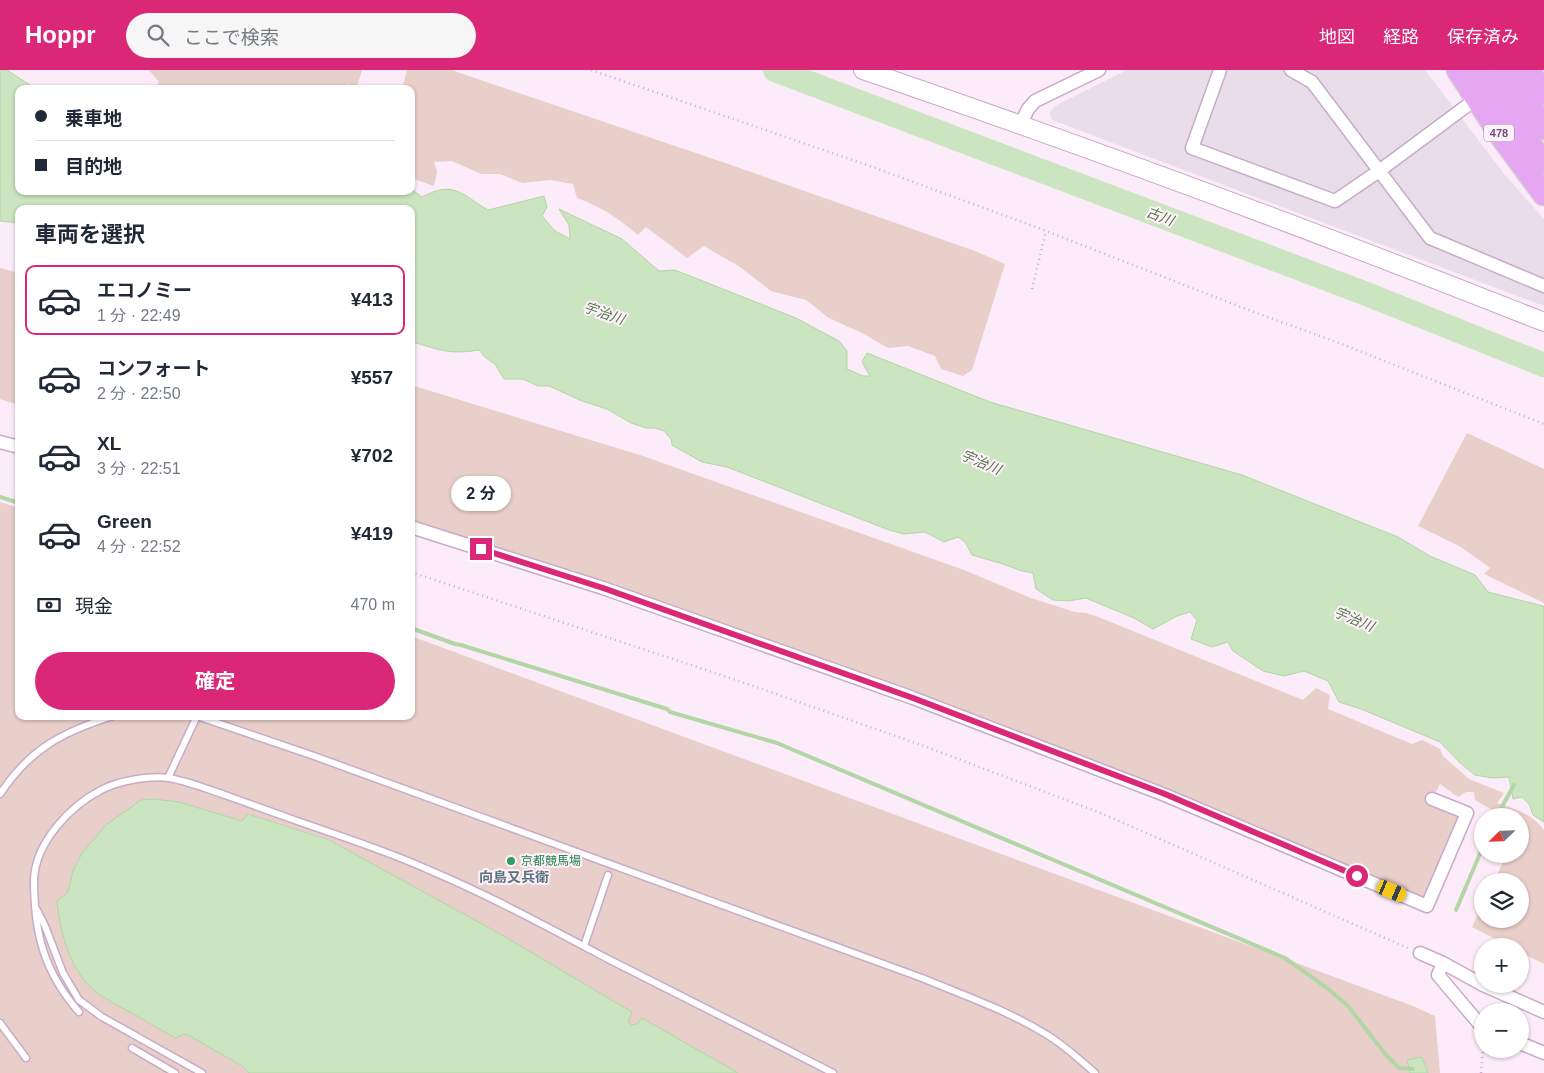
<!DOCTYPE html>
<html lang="ja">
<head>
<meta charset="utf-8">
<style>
	body { margin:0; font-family:Helvetica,"Noto Sans JP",sans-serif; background:#f6f6f7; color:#1f2937; height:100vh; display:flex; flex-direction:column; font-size:19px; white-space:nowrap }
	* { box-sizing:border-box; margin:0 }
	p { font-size:16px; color:#747a83 }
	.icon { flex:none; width:28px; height:28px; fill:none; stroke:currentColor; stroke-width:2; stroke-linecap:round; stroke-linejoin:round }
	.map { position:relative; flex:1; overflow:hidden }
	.details { position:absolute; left:15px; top:135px; width:400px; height:515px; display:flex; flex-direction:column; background:#fff; border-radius:10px; box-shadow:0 1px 4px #0004 }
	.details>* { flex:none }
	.guide { position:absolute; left:15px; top:15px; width:400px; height:110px; border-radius:10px; box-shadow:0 1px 4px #0004; display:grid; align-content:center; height:110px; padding:0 20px; background:#fff }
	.needle { width:32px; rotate:247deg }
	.tools { position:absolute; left:1474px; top:738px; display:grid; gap:10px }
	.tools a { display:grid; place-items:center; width:55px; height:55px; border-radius:50%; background:#fff; box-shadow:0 1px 4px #0004; font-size:25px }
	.end { position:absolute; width:22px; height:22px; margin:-11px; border:6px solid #db2777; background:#fff; box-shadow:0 0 0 2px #fff }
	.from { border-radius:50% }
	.bubble { position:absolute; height:35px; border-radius:18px; background:#fff; box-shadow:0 1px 4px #0004; font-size:16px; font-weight:700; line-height:35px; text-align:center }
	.car { position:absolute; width:15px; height:30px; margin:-15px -8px; border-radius:6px; box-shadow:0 0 4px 1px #0007; background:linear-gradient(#f5c518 24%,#345 0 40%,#f5c518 0 76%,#345 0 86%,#f5c518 0) }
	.guide b { display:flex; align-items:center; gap:18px; height:48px; font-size:19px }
	.guide b+b { border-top:1px solid #e0e1e3 }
	.guide i { width:12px; height:12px; background:#1f2937 }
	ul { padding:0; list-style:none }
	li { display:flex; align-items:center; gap:15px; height:70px; margin:0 10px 8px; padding:0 10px; border:2px solid transparent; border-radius:10px }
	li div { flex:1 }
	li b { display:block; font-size:19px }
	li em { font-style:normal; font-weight:700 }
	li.on { border-color:#db2777 }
	li>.icon { width:45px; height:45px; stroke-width:1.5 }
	h2 { padding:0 20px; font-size:22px; line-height:60px }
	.pay { display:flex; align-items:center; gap:12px; height:55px; padding:0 20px; font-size:19px }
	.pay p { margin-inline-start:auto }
	.action { display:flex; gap:10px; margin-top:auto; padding:10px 20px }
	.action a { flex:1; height:58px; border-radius:30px; background:#db2777; color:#fff; font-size:20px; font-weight:700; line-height:58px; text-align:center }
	header { display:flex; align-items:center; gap:30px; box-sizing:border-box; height:70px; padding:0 25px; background:#db2777; color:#fff }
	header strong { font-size:24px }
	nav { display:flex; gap:28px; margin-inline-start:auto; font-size:18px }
	.search { width:350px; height:45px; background:#f6f6f7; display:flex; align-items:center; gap:12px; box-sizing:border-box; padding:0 18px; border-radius:28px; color:#747a83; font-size:19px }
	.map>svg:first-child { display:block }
	.industrial { fill:#e8dde8 }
	.green { fill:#e9cfc9 }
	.water { fill:#cae5c0; stroke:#b3d6a7 }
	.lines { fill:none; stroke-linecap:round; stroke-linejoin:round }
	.stream { stroke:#b3d6a7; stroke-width:4 }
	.river { stroke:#cae5c0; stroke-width:24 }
	.lane-casing { stroke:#c8abc8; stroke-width:9 }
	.street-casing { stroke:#c8abc8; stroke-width:15 }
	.secondary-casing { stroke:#c9a8c9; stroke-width:20 }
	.highway-casing { stroke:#d5cad6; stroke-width:25 }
	.path { stroke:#d4a7d5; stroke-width:2.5; stroke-dasharray:1 4; stroke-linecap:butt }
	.lane { stroke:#fff; stroke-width:6 }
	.street { stroke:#fff; stroke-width:12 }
	.secondary { stroke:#fff; stroke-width:18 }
	.highway { stroke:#e5a6f2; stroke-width:22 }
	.route { stroke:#db2777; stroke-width:6 }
	.leisure-dot { fill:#2e9e5b; stroke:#fef1fc; stroke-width:2 }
	.labels { text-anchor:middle; stroke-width:4; stroke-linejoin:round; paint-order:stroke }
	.shield { fill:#fef1fc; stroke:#9d809e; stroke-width:1 }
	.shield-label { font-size:11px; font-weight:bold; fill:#734f76 }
	.leisure-label { font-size:12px; fill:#27864d; stroke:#fef1fc; text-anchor:start }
	.water-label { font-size:14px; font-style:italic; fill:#517942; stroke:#fef1fc }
	.neighbourhood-label { font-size:14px; font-weight:bold; fill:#5a747d; stroke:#fef1fc }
</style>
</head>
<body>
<header>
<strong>Hoppr</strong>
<div class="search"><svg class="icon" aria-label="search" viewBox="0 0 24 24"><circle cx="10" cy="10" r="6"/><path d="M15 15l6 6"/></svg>ここで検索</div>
<nav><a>地図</a><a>経路</a><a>保存済み</a></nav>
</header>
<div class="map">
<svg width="1544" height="1003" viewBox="0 0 1544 1003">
	<rect width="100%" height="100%" fill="#fcebf8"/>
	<path class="industrial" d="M1127,0H1425L1505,105L1544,149V236L1052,50L1050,42L1055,36Z"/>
	<path class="green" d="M149,0H362L357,17L347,14L346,19H156L159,12Z
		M407,0H451L734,96L975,181L1005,194L972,300L963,306L941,299L935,286L908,276L888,278L864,264L829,248L806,230L771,221L740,197L704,176L687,188L646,157L638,165C618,148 602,137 577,128L573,114L551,110L522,113L500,104H481L452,91L434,92L437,102L434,116L411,108V19H402Z
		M0,198L19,203V335L0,329Z
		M411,315L643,386L964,500L1031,528L1075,542L1086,543L1096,546L1303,630L1316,618L1330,625L1328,639L1412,674L1422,670L1440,679L1443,686L1469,709L1504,723L1497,733C1517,740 1531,743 1544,760V894L1520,882V876H1509L1472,857L1482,836V849H1520V811H1494L1507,784H1520V757L1523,752L1520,751V746C1503,746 1489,739 1475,730L1474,722H1466L1458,727L1440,714L1432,729L1467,743L1427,836L913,628L411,457Z
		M1467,363L1544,399V533L1484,504L1490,498L1461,477L1418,456Z
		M0,432L19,438V646H411V566L1413,936L1435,946L1440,1003H0Z"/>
	<path class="water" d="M0,0H7L36,19H19V121H411V119L422,127C454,110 461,124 488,140L544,126L547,137L542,146L555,161L570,169L569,155L559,139L622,169L659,201L675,200L796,248L839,271L847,281V299L863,306H870L862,292L867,283L990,332L1242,405L1398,467L1430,486L1475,505L1488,522L1543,536L1544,537V752L1533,745L1529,734L1522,727L1513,729L1509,707L1492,708L1475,705L1459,692L1440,672L1361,639L1339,632L1328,611L1304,601L1284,606L1263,601L1233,581L1228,572L1212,577L1191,569L1197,550L1190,542L1177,546L1153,559L1134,548L1086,528L1068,531L1053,530L1036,519L1033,503L1022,501L1003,494L972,485L965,472L958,467L944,472L925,462L904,464L889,460L727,397L702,392L672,375L671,369L664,361L655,358H646L631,353L607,339L582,331L549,316H538L523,309H504L495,294L486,288L479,280C450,285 440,280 413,272L411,270V139H19V153L0,151Z
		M154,729L179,732L242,751L248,744L329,770L500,864L632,942L628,952L632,955L637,954L642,948L738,1003H249L244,997L188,965L184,964L175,968C161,960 146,951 132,943C119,936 106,930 95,921C70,901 60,862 57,831L68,822L73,801L82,783L106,755L141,730Z
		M1422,987L1428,1003H1410L1407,990Z"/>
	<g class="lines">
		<path class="stream" d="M0,427L19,433
			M411,558L455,574L461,575L667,639L670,642L777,673L1285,888L1327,918L1348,936L1386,985L1399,998L1413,999
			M1497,746L1514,715
			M1456,840L1482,779"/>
		<path class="river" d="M775,0L1364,223L1544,295"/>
		<g class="lane-casing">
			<path id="lane" d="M197,646L314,686L922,908C963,925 1006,940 1044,963C1063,974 1079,989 1095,1003
				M168,708L197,646
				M0,724C30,679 62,662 113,646
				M37,840L45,856L63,903L79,930L102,947L202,1003
				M584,876L608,805
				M79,942C44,902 34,863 34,810C35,773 70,736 101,720C118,711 150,705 169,708C187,711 207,719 225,725C250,734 275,743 300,752C343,767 387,781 429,800C491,826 551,859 610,890C685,928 759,965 833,1003
				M0,953L26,988
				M132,978L175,1003"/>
		</g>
		<g class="street-casing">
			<path id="street" d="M1220,0L1192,78L1335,131L1379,101L1476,29
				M1291,0L1312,12L1430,168L1544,216
				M1021,54L1028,39L1035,31L1099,0
				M0,372L19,377
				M411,457L603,518L913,628L1165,725L1427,836L1467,743L1432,729
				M1420,883L1443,893L1483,915L1544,942
				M1443,893L1438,905L1482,957
				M1520,973L1544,983"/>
		</g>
		<g class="secondary-casing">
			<path id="secondary" d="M863,0C1092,78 1319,163 1544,252"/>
		</g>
		<g class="highway-casing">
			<path id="highway" d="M1458,0L1502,67L1544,124
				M1479,0L1527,71L1544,92
				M1504,0L1544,58
				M1528,0L1544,24"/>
		</g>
		<path class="path" d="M591,0L867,95L1033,156L1246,239L1339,273L1544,354
			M1032,219L1046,161
			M411,502L742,612L924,676L1103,744L1410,879
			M1481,1003L1483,979"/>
		<use href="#lane" class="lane"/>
		<use href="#street" class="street"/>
		<use href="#secondary" class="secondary"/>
		<use href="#highway" class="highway"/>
	</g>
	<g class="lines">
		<path class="route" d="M481,479L603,518L913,628L1165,724L1357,806"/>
	</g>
	<circle class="leisure-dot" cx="511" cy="791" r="5"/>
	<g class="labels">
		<rect class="shield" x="1484" y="54.5" width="30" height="17" rx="4"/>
		<g class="shield-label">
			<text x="1499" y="67">478</text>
		</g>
		<g class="leisure-label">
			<text x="521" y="795">京都競馬場</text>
		</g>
		<g class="water-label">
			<text transform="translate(1160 146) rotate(21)" y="5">古川</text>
			<text transform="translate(604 243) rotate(19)" y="5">宇治川</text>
			<text transform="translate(981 392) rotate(23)" y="5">宇治川</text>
			<text transform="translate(1354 549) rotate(23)" y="5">宇治川</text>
		</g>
		<g class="neighbourhood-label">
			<text x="514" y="812">向島又兵衛</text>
		</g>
	</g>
</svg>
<div class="tools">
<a><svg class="needle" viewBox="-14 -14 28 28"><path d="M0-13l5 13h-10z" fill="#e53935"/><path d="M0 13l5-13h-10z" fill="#747a83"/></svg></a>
<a><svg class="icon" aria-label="layers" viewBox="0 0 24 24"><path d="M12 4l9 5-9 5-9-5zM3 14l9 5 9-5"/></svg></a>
<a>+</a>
<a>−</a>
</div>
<i class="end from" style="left:1357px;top:806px"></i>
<i class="end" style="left:481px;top:479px"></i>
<div class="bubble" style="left:451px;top:406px;width:60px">2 分</div>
<i class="car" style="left:1392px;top:821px;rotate:113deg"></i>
<div class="guide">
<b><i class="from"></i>乗車地</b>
<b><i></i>目的地</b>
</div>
<section class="details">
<h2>車両を選択</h2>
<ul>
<li class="on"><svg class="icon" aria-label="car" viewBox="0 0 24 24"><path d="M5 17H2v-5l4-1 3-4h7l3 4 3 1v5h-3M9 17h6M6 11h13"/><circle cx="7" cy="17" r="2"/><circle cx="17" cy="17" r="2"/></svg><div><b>エコノミー</b><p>1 分 · 22:49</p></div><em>¥413</em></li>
<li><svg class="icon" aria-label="car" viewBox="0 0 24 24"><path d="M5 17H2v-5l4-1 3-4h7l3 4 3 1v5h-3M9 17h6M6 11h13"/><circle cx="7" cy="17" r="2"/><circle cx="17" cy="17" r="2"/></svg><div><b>コンフォート</b><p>2 分 · 22:50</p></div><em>¥557</em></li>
<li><svg class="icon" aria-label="car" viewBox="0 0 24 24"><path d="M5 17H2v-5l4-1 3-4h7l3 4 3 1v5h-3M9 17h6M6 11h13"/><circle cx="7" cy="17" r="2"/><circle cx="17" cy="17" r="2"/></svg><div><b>XL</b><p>3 分 · 22:51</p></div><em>¥702</em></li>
<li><svg class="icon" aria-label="car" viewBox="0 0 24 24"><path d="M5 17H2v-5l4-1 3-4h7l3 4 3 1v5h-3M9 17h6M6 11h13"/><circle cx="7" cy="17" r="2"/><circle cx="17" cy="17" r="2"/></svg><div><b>Green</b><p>4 分 · 22:52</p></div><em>¥419</em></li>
</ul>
<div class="pay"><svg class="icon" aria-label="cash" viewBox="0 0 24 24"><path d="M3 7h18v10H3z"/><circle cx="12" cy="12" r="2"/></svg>現金<p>470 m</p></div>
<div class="action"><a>確定</a></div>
</section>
</div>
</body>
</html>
